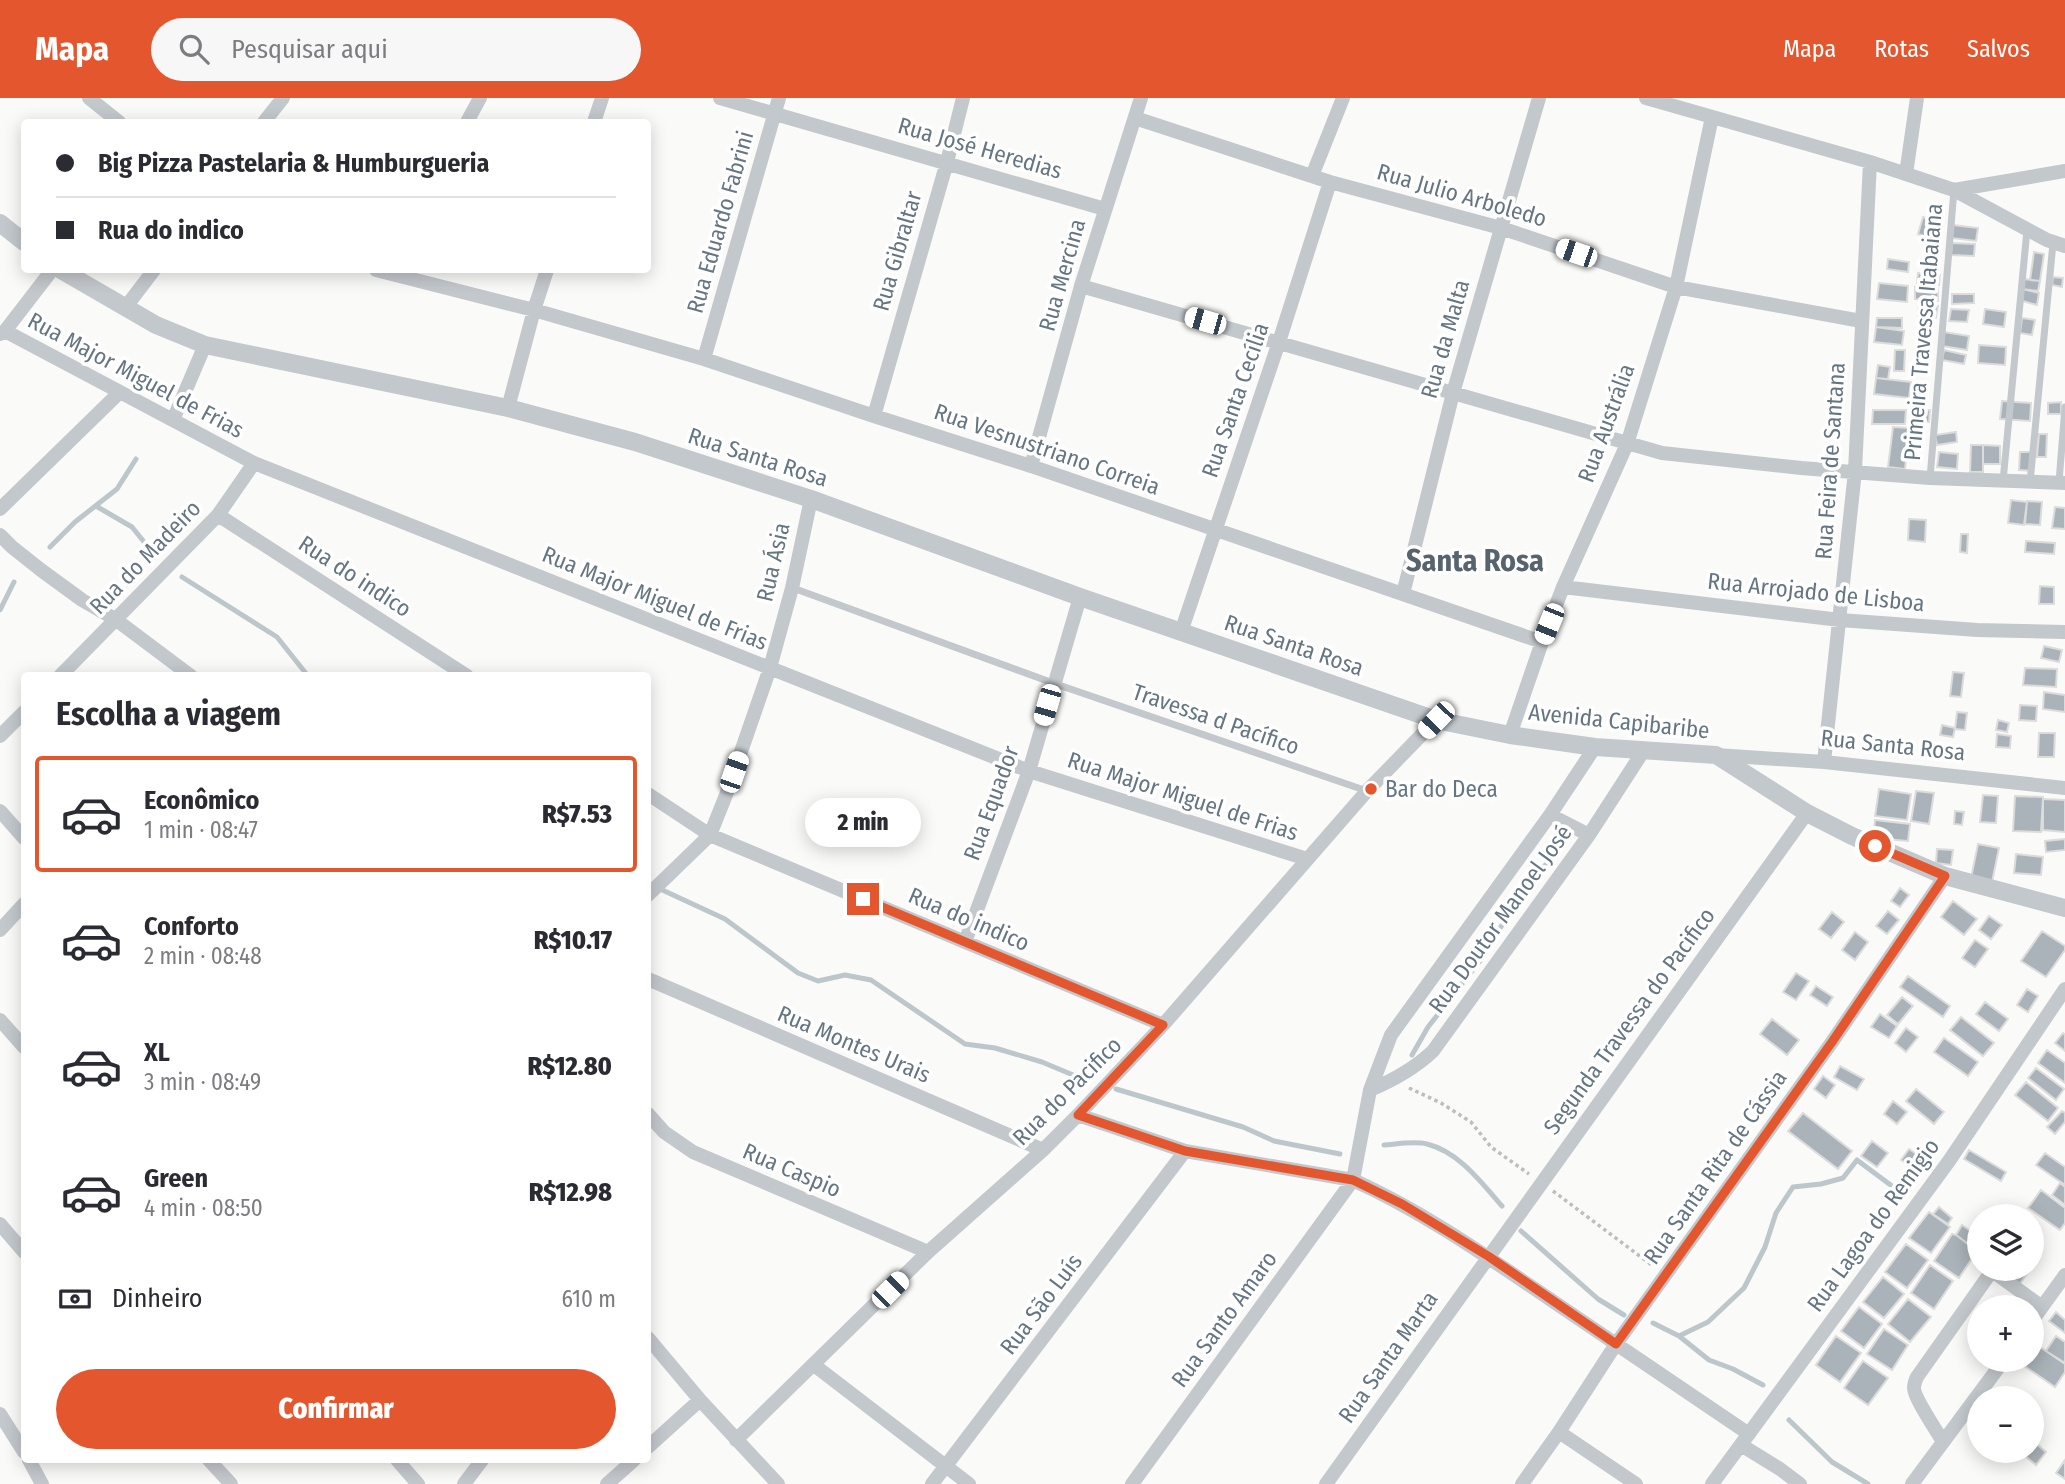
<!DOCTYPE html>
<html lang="pt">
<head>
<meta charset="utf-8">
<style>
	body { margin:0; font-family:"Fira Sans Condensed",sans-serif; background:#f7f7f7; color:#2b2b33; height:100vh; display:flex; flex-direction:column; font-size:26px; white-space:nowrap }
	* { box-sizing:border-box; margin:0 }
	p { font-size:23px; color:#7c7c81 }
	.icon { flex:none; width:38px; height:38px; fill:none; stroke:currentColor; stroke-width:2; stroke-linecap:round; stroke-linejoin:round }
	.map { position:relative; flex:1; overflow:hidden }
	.drawer { position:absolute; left:21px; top:574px; width:630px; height:791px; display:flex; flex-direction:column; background:#fff; border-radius:7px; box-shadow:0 4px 18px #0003 }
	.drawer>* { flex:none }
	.banner { position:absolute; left:21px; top:21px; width:630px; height:154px; border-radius:7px; box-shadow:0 4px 18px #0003; display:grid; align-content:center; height:154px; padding:0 35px; background:#fff }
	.fabs { position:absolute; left:1967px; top:1106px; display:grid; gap:14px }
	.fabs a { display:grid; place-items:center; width:77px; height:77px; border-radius:50%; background:#fff; box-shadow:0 4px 18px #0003; font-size:35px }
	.end { position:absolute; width:32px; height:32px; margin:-16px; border:9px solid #e4572e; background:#fff; box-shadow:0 0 0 4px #fff }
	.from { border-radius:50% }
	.bubble { position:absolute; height:49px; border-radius:24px; background:#fff; box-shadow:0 4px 18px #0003; font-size:23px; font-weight:800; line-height:49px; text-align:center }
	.car { position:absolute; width:21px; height:42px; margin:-21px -10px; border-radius:9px; box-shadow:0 0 5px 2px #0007; background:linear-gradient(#fff 24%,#345 0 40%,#fff 0 76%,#345 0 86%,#fff 0) }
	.banner b { display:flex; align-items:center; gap:24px; height:66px; font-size:26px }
	.banner b+b { border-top:2px solid #e1e1e2 }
	.banner i { width:18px; height:18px; background:#2b2b33 }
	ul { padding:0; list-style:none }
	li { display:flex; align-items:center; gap:21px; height:116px; margin:0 14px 10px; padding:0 21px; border:4px solid transparent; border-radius:7px }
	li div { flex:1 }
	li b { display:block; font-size:26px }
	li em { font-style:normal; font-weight:800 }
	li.active { border-color:#e4572e }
	li>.icon { width:63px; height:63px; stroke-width:1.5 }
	h2 { padding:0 35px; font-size:32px; line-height:84px }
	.pay { display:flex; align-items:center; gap:18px; height:77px; padding:0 35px; font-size:26px }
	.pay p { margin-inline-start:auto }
	.primary-button { display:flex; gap:14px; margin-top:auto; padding:14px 35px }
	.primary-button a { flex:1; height:80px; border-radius:42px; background:#e4572e; color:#fff; font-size:28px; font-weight:800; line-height:80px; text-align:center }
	header { display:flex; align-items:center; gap:42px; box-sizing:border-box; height:98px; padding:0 35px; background:#e4572e; color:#fff }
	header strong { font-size:33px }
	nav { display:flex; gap:38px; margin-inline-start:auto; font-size:24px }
	.search { width:490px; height:63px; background:#f7f7f7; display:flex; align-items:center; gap:18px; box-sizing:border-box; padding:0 24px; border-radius:38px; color:#7c7c81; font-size:26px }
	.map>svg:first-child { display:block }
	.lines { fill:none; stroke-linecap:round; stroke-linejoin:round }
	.stream { stroke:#bbc7cb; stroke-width:5 }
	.building { fill:#aab3b9; stroke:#dcdcda; stroke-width:2 }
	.path { stroke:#bbbfc2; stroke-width:3.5; stroke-dasharray:3.5 3.5; stroke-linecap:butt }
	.service { stroke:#c3c8cc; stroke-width:7 }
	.minor { stroke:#c3c8cc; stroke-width:14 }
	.tertiary { stroke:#c3c8cc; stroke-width:18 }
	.route { stroke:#e4572e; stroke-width:9 }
	.poi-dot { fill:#e4572e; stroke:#fff; stroke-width:2.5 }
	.labels { text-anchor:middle; stroke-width:7; stroke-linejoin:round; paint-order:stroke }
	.street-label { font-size:23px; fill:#657683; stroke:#fff }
	.poi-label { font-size:23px; fill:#657683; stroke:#fff; text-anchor:start }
	.district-label { font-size:30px; font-weight:bold; fill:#57646e; stroke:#fff }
</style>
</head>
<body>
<header>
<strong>Mapa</strong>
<div class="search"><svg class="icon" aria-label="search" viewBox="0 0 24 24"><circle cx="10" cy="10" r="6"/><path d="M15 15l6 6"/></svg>Pesquisar aqui</div>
<nav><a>Mapa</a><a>Rotas</a><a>Salvos</a></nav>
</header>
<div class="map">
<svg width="2065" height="1386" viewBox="0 0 2065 1386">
	<rect width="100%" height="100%" fill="#fafaf8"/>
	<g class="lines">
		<path class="stream" d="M96,408L132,429L153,455
			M50,449L75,424L117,391L136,361
			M182,479L277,539L308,578
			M0,512L14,484
			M658,790L725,821L798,875L818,883L845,877L871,882L965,946L995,950L1042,964L1085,982
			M1412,957L1428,929L1480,863L1521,796L1569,739
			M1116,991L1243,1029L1274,1043L1340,1056
			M1384,1047C1397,1046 1415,1043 1427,1046C1459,1054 1481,1084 1502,1108
			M1521,1133L1598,1201L1624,1217
			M1653,1225L1679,1238L1709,1262L1733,1271L1763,1287
			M1679,1238L1708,1224L1744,1190L1765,1149L1776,1115L1793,1089L1821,1086L1843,1080L1857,1062L1904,1097
			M1789,1322L1832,1364L1868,1386"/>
	</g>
	<path class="building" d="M1923,119L1939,124L1934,141L1918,136Z
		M1953,127L1978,130L1976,143L1951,140Z
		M1952,145L1975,146L1974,158L1951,157Z
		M2034,154L2044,156L2040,183L2030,182Z
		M1888,161L1909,164L1908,174L1887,171Z
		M1918,175L1940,177L1939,187L1917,185Z
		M2053,179L2063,180L2062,189L2052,187Z
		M2024,181L2040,183L2038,193L2022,191Z
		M1879,185L1908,188L1907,204L1877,201Z
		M1915,189L1938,190V203L1915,201Z
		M2022,191L2039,195L2037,207L2019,202Z
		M1952,196H1974V205L1952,206Z
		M1919,206L1938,208L1936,220L1918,218Z
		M1951,211L1969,212L1967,224L1949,223Z
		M1985,211L2006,214L2004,229L1983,226Z
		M1877,220H1902V230L1876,229Z
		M2022,220L2035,222L2032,237L2020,235Z
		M1876,229L1904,233L1902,247L1874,244Z
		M1944,234L1969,238L1967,252L1942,248Z
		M1979,247L2006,249L2005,267L1978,265Z
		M1895,252H1905L1904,273H1894Z
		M1944,252L1966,257L1964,266L1942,262Z
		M1878,267L1890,269L1888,281L1876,280Z
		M1876,280L1911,284L1909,300L1874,296Z
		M2002,303L2031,305L2030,323L2000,321Z
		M2061,304V316H2048V305Z
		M1873,312H1906L1905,326H1872Z
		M1915,312H1930L1929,324H1915Z
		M1893,329L1909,330L1905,371L1888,369Z
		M1956,334L1957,344L1937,347L1935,337Z
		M2039,336H2047L2046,359H2037Z
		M1971,347H1983V374H1970Z
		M1983,347L2000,348V366H1983Z
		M1939,354L1958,356L1957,371L1937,369Z
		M2020,354H2034L2032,373L2019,372Z
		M2011,402L2027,404L2024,427L2008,425Z
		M2027,403L2042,404L2040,427L2025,426Z
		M2055,409L2065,410V431L2052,430Z
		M1909,421L1926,422L1925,444L1908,442Z
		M1961,436H1968L1967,455L1960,454Z
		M2026,443L2055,445L2054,456L2025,454Z
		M2040,488L2054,489V506H2039Z
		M2044,548L2062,552L2059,564L2041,560Z
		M2025,570L2057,571L2056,589L2023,587Z
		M1953,574L1964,575L1961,599L1950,598Z
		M2044,594L2065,597V614L2043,611Z
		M2020,607L2037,608L2036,623L2019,622Z
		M1957,614L1967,615L1965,632L1955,631Z
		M1998,622L2009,625L2007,634L1996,632Z
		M1942,627L1955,630L1953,639L1940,637Z
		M2039,635H2055L2054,659H2038Z
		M1997,636L2011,638L2010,650L1996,649Z
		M1879,691L1911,696L1907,722L1875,718Z
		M1916,693L1934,695L1929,726L1911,723Z
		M1983,697L1998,698L1996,725L1980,724Z
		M2015,698L2043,699L2041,734L2013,733Z
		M2043,701L2065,702V734L2043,732Z
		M1955,713L1964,714L1962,727L1954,726Z
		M1875,722L1910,726L1908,743L1873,740Z
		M2065,741V752L2046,754L2045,743Z
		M1978,746L1999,750L1992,784L1971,780Z
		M1937,751L1953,752L1951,767L1936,765Z
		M2016,756L2043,759L2041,777L2014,775Z
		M1900,790L1909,797L1900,809L1891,803Z
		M1953,803L1977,821L1964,837L1941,819Z
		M1888,813L1899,822L1887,836L1876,828Z
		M1832,814L1844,824L1831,840L1819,831Z
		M1989,818L2002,827L1991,841L1979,832Z
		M2042,833L2065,848V852L2046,879L2021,863Z
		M1855,834L1868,844L1855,862L1842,852Z
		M1975,842L1988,851L1975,869L1962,860Z
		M1796,875L1809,883L1796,902L1783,894Z
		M1908,878L1950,908L1943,919L1900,889Z
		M1816,888L1833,899L1827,908L1810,897Z
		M2027,891L2038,898L2028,914L2017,907Z
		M1902,899L1913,908L1898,926L1887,917Z
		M1985,904L2008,921L1999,933L1976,916Z
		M1880,916L1897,928L1889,940L1871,929Z
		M1961,919L1994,945L1983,958L1950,932Z
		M1772,921L1799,942L1787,957L1760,936Z
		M1906,930L1918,939L1906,954L1895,945Z
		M2063,935L2065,937V953L2055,945Z
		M1944,940L1978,964L1968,978L1934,954Z
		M2047,952L2065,965V985L2038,965Z
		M1840,968L1864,981L1857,992L1834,979Z
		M2036,970L2064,991L2056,1002L2028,980Z
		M1823,978L1835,987L1826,1000L1814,991Z
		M2026,984L2058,1010L2048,1023L2015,997Z
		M1916,991L1944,1014L1934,1026L1906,1003Z
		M1893,1003L1907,1014L1897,1026L1884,1016Z
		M2062,1013L2065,1015V1024L2055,1036L2047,1029Z
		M1803,1015L1852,1053L1838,1071L1788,1033Z
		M1872,1043L1888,1055L1877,1069L1861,1058Z
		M1909,1051L1927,1063L1919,1074L1901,1062Z
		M1969,1052L2006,1074L2001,1083L1964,1061Z
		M2045,1055L2065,1069V1087L2036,1067Z
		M2060,1085L2065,1089V1107L2052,1097Z
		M2041,1092L2065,1110V1125L2060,1132L2028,1110Z
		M1939,1109L1952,1120L1948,1126L1933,1116Z
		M1929,1114L1950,1129L1931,1155L1909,1140Z
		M1962,1127L1979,1139V1143L1974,1150L1956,1137Z
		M1952,1136L1956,1137L1977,1153L1959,1180L1934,1163Z
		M1906,1146L1928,1162L1907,1190L1885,1174Z
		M1930,1167L1953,1183L1934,1211L1911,1195Z
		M1997,1171H2026L2029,1173L2019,1187Z
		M1883,1179L1904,1196L1884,1220L1863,1204Z
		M1908,1201L1931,1219L1910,1244L1888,1226Z
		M1859,1209L1882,1226L1864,1250L1841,1233Z
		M2056,1214L2065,1222V1235L2049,1223Z
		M1884,1231L1908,1247L1892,1272L1867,1256Z
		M1836,1238L1861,1255L1840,1284L1816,1267Z
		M2056,1238L2065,1244V1265L2046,1253Z
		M2034,1245L2065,1266V1274L2055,1289L2020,1265L2023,1262H2032V1249Z
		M1863,1263L1888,1280L1868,1307L1844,1290Z
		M2032,1342L2046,1354L2036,1367L2019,1353H2032Z
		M2065,1362V1381L2056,1375Z"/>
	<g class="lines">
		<path class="path" d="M1409,990L1441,1005L1471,1024L1491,1049L1529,1076
			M1553,1093L1653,1168"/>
		<path class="service" d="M1930,380L1954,92
			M2003,383L2027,132
			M2030,384L2053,145
			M2059,384L2065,309
			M793,490L1053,585L1367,693"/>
		<path class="minor" d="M89,0L119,24
			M720,0L1105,111
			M1646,0L1870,64L1954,92L2047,142L2065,148
			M1135,20L1330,84L1501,130L1676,189L1861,223
			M264,24L283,0
			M467,24L480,0
			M594,24L602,0
			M1906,76L1917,0
			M1312,78L1343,0
			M1954,92L2065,73
			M376,172L534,212L704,261L874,318L1031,368L1542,544
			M1081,188L1662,355L1801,370L1930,380L2065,385
			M125,210L154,172
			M5,233L254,365L1029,673L1307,761
			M0,236L5,233L52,172
			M704,261L779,0
			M508,310L534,212L547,172
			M874,318L947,64L963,0
			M173,322L205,247
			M1031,368L1081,188L1141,0
			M0,411L120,294
			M218,417L467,578
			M0,437L12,449L41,472L82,502L115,521L191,578
			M1563,489L1840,522L1977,532L2065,534
			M1403,496L1453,295L1539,0
			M1181,534L1279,244L1330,84
			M60,578L218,417L254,365
			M1510,637L1542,544L1563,489L1627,346L1676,189L1712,19
			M0,638L24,614
			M1716,657L1824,664L2065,690
			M1824,664L1855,373L1870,64
			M648,696L710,737L1163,927
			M0,713L24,740
			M1550,717L1589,737
			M648,797L710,737L726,697L770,570L792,490L811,401
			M0,832L24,806
			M965,844L1029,673L1080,499
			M648,881L1043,1052
			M0,922L24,949
			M1370,992C1394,982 1414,971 1433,953L1589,737L1644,652
			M648,1016L664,1034L693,1054L928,1154
			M1078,1017L1185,1053L1353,1082C1424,1114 1489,1160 1554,1204C1619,1248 1684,1292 1749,1336
			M0,1126L24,1154
			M2032,1223L2065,1177
			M648,1240L700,1302L778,1386
			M814,1267L969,1386
			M0,1316L24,1354
			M1559,1334L1636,1386
			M736,1342L928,1154L1043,1052L1078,1017L1163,927L1367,693L1436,622
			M1943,1344C1937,1333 1914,1300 1914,1290C1914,1287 1916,1281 1917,1279L1989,1177L1992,1175L1998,1177L2042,1209
			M1741,1347L1780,1371L1800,1386
			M648,1349L700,1302
			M29,1362L42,1386
			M209,1362L231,1386
			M397,1362L418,1386
			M464,1386L482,1362
			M607,1386L634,1362
			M932,1386L1185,1053
			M1132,1386L1353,1082L1370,992L1391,937L1550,717L1595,649
			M1326,1386L1807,715
			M1522,1386L1559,1334L1616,1246L1832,944L1945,778
			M1712,1386L1949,1063L2065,891
			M1912,1386L2004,1262"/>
		<path class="tertiary" d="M0,125L24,144
			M61,172L156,227L205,247L508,310L635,344L811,401L1080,499L1436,622L1510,637L1595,649L1716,657L1807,715L1852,738L1945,778L2065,810"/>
	</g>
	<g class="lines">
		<path class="route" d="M863,801L1163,927L1078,1017L1185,1053L1353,1082L1402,1106L1488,1158L1616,1246L1832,944L1945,778L1875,748"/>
	</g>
	<circle class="poi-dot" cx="1371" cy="691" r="7"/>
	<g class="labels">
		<g class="street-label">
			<text transform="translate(980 50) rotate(16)" y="8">Rua José Heredias</text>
			<text transform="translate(1462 97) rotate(16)" y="8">Rua Julio Arboledo</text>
			<text transform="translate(720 124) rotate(-74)" y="8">Rua Eduardo Fabrini</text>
			<text transform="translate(897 153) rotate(-74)" y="8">Rua Gibraltar</text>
			<text transform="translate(1062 177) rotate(-74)" y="8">Rua Mercina</text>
			<text transform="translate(1923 234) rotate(-85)" y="8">Primeira Travessa Itabaiana</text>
			<text transform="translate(1445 241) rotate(-74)" y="8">Rua da Malta</text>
			<text transform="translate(136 277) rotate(28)" y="8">Rua Major Miguel de Frias</text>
			<text transform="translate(1235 302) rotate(-71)" y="8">Rua Santa Cecília</text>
			<text transform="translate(1606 325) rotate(-70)" y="8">Rua Austrália</text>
			<text transform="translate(1047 351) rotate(19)" y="8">Rua Vesnustriano Correia</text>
			<text transform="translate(758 359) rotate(18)" y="8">Rua Santa Rosa</text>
			<text transform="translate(1830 363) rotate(-86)" y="8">Rua Feira de Santana</text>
			<text transform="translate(145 459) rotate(-46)" y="8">Rua do Madeiro</text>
			<text transform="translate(773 464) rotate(-77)" y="8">Rua Ásia</text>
			<text transform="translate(355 478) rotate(33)" y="8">Rua do indico</text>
			<text transform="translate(1816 494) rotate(6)" y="8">Rua Arrojado de Lisboa</text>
			<text transform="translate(655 500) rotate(22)" y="8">Rua Major Miguel de Frias</text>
			<text transform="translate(1294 547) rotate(19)" y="8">Rua Santa Rosa</text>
			<text transform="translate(1216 621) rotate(19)" y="8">Travessa d Pacífico</text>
			<text transform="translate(1619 623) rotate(6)" y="8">Avenida Capibaribe</text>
			<text transform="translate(1893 647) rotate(6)" y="8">Rua Santa Rosa</text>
			<text transform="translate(1183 698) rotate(18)" y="8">Rua Major Miguel de Frias</text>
			<text transform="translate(991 705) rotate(-70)" y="8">Rua Equador</text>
			<text transform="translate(969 821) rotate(23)" y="8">Rua do indico</text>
			<text transform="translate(1500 821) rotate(-54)" y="8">Rua Doutor Manoel José</text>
			<text transform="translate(1629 923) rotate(-54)" y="8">Segunda Travessa do Pacifico</text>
			<text transform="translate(854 946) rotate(23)" y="8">Rua Montes Urais</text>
			<text transform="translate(1067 993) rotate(-45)" y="8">Rua do Pacifico</text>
			<text transform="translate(1715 1069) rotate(-55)" y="8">Rua Santa Rita de Cássia</text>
			<text transform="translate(792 1072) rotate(23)" y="8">Rua Caspio</text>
			<text transform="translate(1873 1127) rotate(-54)" y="8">Rua Lagoa do Remigio</text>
			<text transform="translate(1041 1206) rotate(-53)" y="8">Rua São Luís</text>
			<text transform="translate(1224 1221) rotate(-54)" y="8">Rua Santo Amaro</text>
			<text transform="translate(1388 1259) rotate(-55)" y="8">Rua Santa Marta</text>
		</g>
		<g class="poi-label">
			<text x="1385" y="699">Bar do Deca</text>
		</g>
		<g class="district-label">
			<text x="1475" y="473">Santa Rosa</text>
		</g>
	</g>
</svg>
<div class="fabs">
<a><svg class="icon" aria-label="layers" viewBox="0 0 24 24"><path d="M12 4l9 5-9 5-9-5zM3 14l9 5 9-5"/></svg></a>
<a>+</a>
<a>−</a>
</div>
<i class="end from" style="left:1875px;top:748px"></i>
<i class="end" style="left:863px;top:801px"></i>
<div class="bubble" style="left:805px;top:700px;width:116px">2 min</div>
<i class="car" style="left:1576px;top:155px;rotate:289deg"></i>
<i class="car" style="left:1205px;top:223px;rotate:286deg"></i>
<i class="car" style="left:1549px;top:526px;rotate:202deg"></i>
<i class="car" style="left:1047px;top:607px;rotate:196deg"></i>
<i class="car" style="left:1436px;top:622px;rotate:224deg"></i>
<i class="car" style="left:734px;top:674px;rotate:19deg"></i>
<i class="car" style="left:890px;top:1192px;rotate:45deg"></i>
<div class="banner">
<b><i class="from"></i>Big Pizza Pastelaria &amp; Humburgueria</b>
<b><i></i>Rua do indico</b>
</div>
<section class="drawer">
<h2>Escolha a viagem</h2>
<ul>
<li class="active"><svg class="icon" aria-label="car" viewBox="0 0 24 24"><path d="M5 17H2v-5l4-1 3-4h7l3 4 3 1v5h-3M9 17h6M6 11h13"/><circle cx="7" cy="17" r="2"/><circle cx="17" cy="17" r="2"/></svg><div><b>Econômico</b><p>1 min · 08:47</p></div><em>R$7.53</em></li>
<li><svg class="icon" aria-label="car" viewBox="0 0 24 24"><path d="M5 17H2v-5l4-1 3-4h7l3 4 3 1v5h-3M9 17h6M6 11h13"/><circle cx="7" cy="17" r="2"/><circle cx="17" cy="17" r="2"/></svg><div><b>Conforto</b><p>2 min · 08:48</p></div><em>R$10.17</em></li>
<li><svg class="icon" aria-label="car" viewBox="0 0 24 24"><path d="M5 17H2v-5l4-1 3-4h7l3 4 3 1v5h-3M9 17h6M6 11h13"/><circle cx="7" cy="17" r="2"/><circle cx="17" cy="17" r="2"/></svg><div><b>XL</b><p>3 min · 08:49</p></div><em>R$12.80</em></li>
<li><svg class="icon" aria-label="car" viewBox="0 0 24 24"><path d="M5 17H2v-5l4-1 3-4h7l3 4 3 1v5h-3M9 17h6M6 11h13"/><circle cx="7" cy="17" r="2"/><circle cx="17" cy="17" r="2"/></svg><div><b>Green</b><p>4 min · 08:50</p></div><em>R$12.98</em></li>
</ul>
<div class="pay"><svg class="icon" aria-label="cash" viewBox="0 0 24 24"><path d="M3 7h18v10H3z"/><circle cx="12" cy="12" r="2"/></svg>Dinheiro<p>610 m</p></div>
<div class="primary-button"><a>Confirmar</a></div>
</section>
</div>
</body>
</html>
